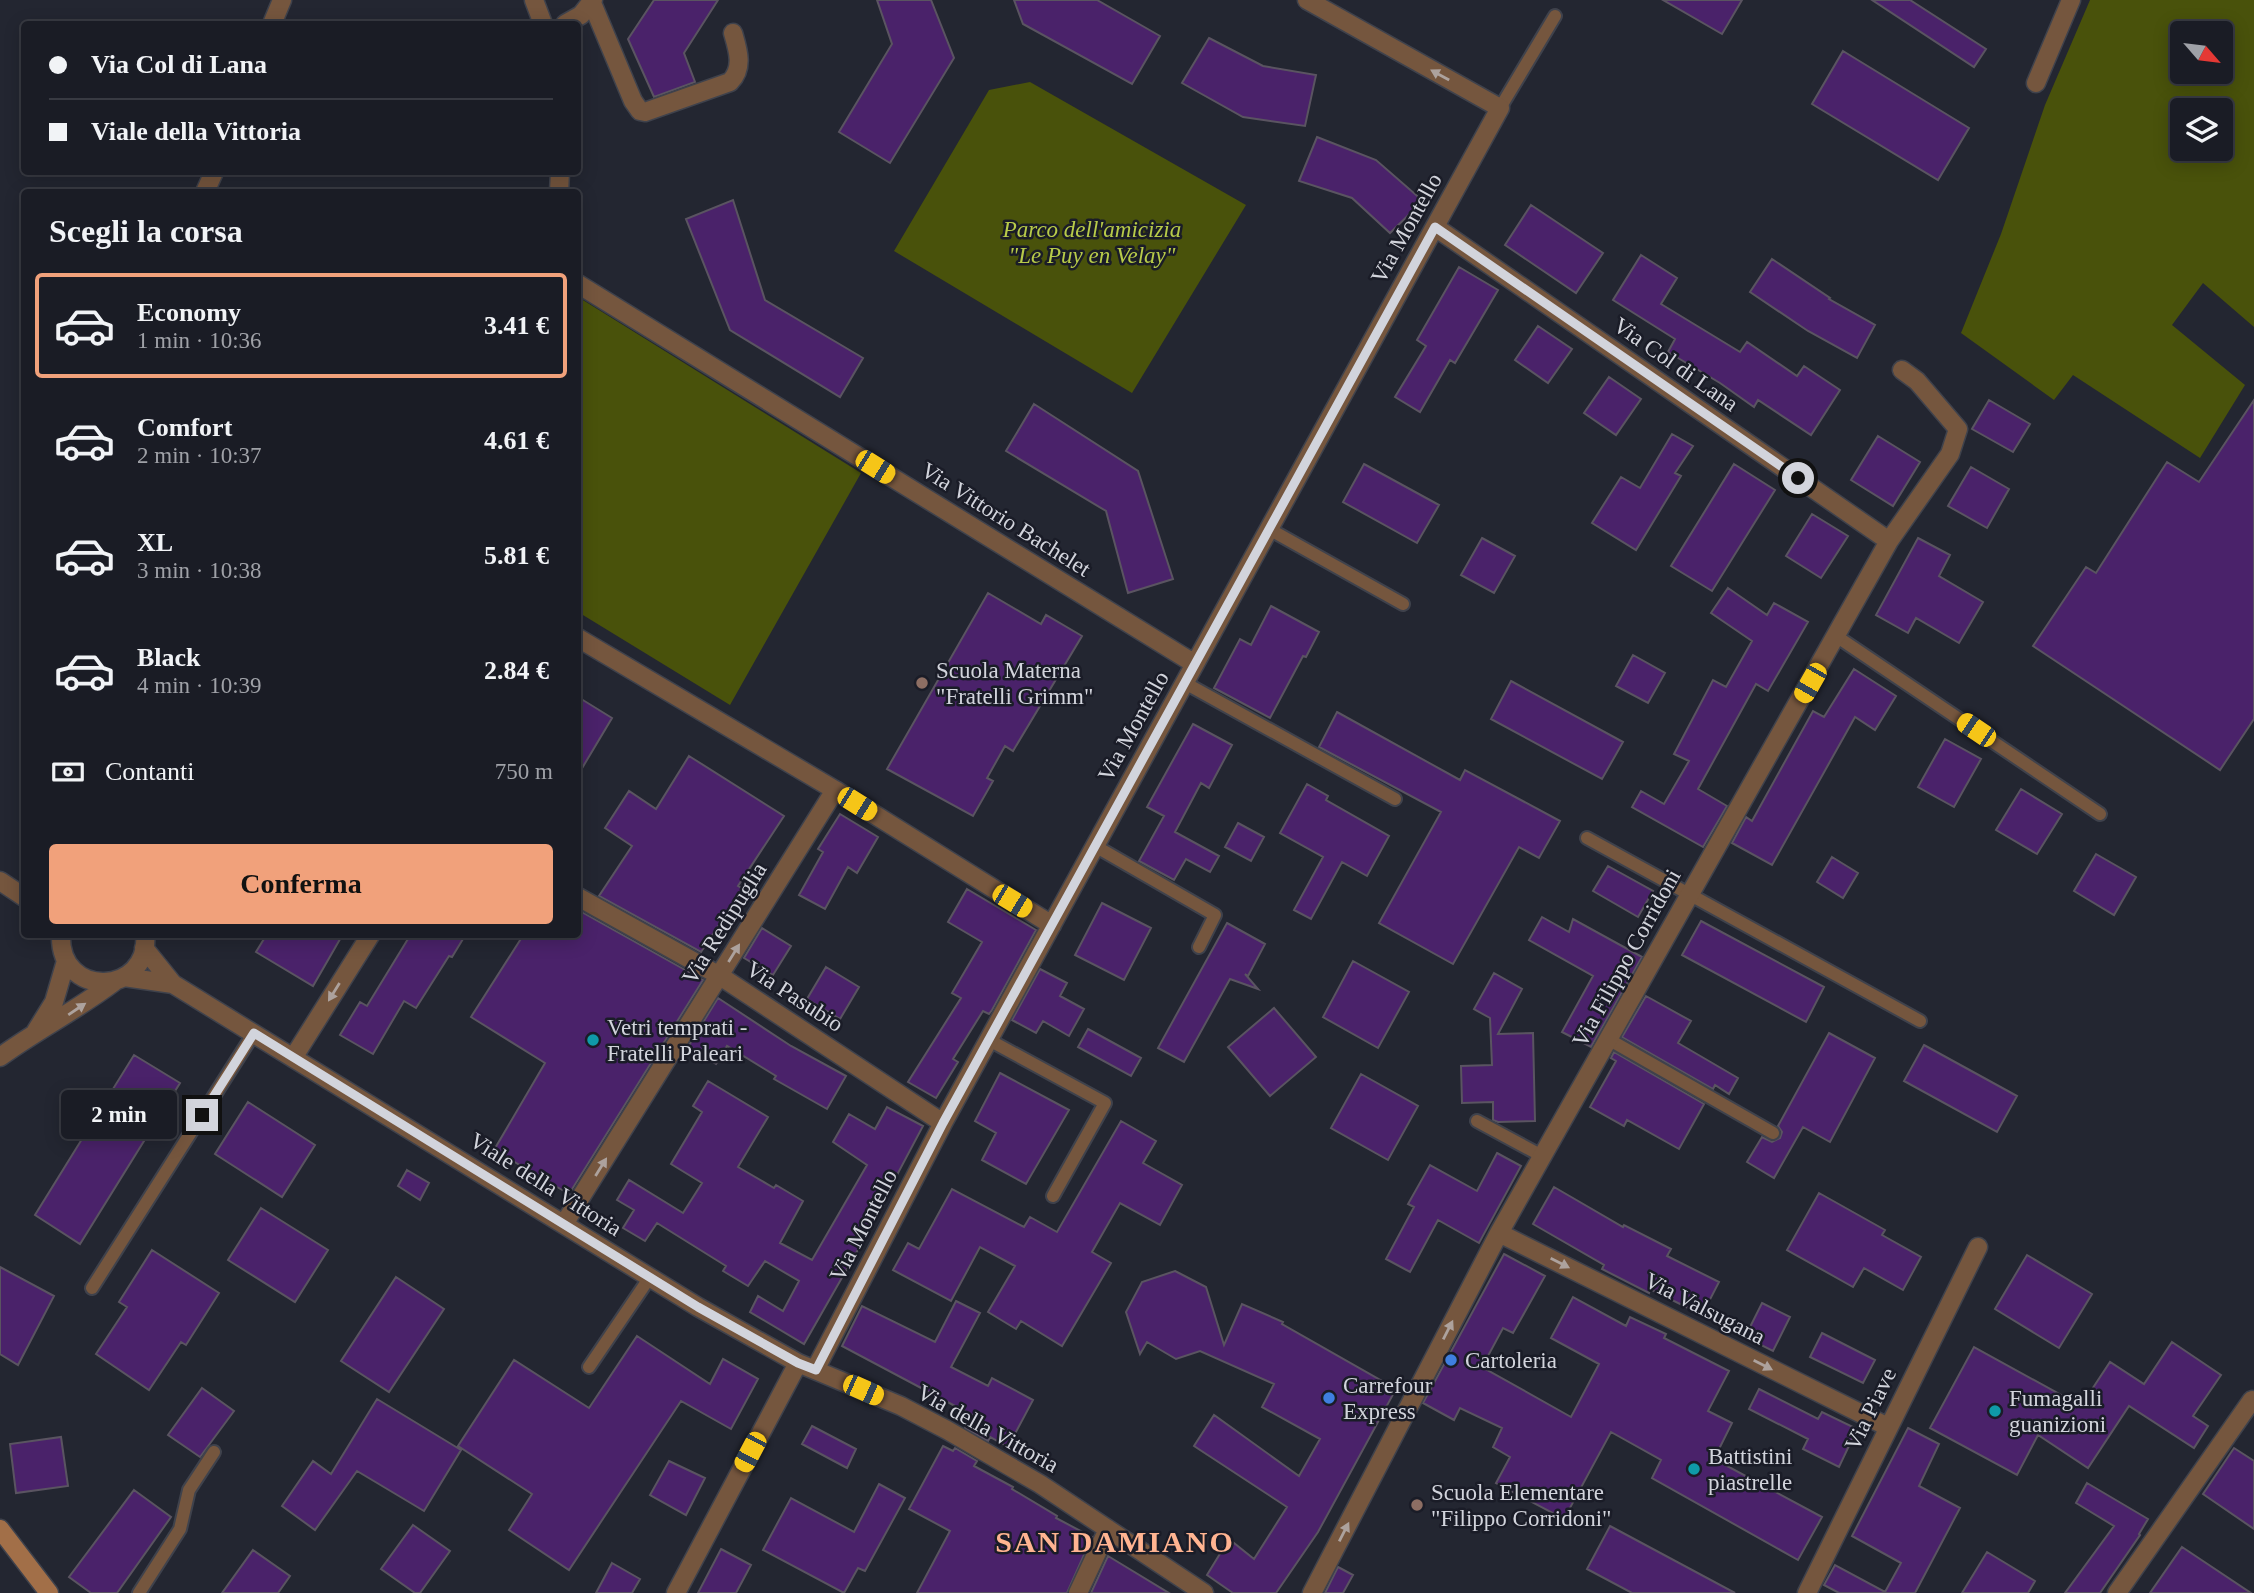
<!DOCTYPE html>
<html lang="it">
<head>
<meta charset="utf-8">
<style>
	body { margin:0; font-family:"Times New Roman",serif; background:#23252d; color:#f1f3f6; height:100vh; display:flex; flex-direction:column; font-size:26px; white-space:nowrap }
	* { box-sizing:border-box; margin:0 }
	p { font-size:23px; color:#9fa1a7 }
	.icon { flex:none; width:38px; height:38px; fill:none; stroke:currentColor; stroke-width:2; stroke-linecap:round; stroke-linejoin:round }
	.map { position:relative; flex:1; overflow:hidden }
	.sheet { position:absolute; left:21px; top:189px; width:560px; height:749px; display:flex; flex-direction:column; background:#1a1c25; border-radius:7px; box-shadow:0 4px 18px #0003,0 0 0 2px #383a42 }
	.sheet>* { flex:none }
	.guide { position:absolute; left:21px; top:21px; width:560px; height:154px; border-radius:7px; box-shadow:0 4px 18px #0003,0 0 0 2px #383a42; display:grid; align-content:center; height:154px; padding:0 28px; background:#1a1c25 }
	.needle { width:46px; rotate:118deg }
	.buttons { position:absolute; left:2170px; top:21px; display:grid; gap:14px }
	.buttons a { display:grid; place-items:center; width:63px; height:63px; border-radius:7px; background:#1a1c25; box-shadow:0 4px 18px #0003,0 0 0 2px #383a42; font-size:35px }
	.end { position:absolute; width:32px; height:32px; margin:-16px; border:9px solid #d2d4dc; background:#111; box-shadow:0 0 0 4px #111 }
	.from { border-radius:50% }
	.bubble { position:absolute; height:49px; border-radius:7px; background:#1a1c25; box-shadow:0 4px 18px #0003,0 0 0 2px #383a42; font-size:23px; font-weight:700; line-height:49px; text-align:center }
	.car { position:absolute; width:21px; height:42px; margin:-21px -10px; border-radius:9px; box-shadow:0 0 5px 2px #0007; background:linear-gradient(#f5c518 24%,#345 0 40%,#f5c518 0 76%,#345 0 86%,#f5c518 0) }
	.guide b { display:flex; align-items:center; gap:24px; height:66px; font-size:26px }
	.guide b+b { border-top:2px solid #383a42 }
	.guide i { width:18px; height:18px; background:#f1f3f6 }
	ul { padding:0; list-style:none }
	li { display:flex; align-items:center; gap:21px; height:105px; margin:0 14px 10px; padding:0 14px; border:4px solid transparent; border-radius:7px }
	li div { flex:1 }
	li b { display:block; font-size:26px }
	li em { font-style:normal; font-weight:700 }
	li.current { border-color:#f1a17b }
	li>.icon { width:63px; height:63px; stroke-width:1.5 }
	h2 { padding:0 28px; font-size:32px; line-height:84px }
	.pay { display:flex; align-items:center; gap:18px; height:77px; padding:0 28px; font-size:26px }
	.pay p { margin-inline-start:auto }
	.cta { display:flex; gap:14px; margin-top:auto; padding:14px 28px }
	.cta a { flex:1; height:80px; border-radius:7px; background:#f1a17b; color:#111; font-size:28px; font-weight:700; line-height:80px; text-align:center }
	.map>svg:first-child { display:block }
	.green { fill:#49520b; fill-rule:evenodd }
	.building { fill:#4a226a; stroke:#5a5461; stroke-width:2 }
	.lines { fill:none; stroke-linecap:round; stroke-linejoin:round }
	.lane-casing { stroke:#3f424c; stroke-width:16 }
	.street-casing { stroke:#3f424c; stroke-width:21 }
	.secondary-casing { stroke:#3f424c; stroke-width:21 }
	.lane { stroke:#75563e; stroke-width:12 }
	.street { stroke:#75563e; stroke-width:18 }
	.secondary { stroke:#a26f48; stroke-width:18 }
	.oneway { fill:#ada29d }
	.route { stroke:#d2d4dc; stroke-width:9 }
	.education-dot { fill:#8d6e63; stroke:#1a1c27; stroke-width:2.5 }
	.culture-dot { fill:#0f9aa8; stroke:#1a1c27; stroke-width:2.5 }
	.shop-dot { fill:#3f7fe0; stroke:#1a1c27; stroke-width:2.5 }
	.labels { text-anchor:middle; stroke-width:5; stroke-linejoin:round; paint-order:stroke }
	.street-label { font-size:23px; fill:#d2d4dc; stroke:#1a1c27 }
	.park-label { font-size:23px; font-style:italic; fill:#b8cb49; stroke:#1a1c27 }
	.poi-label { font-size:23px; fill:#d2d4dc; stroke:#1a1c27; text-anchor:start }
	.district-label { font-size:30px; font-weight:bold; letter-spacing:2px; fill:#ffb491; stroke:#1a1c27 }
</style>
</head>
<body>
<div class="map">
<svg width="2254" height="1593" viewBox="0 0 2254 1593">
	<rect width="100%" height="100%" fill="#232631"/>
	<path class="green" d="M2090,0H2254V327L2203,283L2172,325L2245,385L2200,458L2073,375L2054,400L1961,333L2001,234L2045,105ZM2182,33H2221V72H2182ZM2221,110V149H2182V110Z
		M1030,82L1246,205L1132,393L894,251L989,90Z
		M578,297L861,473L730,705L578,612Z"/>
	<path class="building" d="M654,0H718L684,53L695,82L654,97L628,39Z
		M877,0H931L954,58L890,163L839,132L892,44Z
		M1014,0H1097L1160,36L1132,84L1023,24Z
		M1663,0H1742L1722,34Z
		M1872,0H1910L1986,49L1974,67Z
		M1209,38L1263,66L1316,75L1305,126L1243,117L1182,83Z
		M1843,51L1969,128L1938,180L1812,104Z
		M1317,137L1376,160L1423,201L1390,233L1352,198L1299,181Z
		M733,200L765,300L863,358L840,397L730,330L686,219Z
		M1531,205L1603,253L1576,293L1505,245Z
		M1641,255L1677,278L1661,304L1740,352L1747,342L1797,376L1804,366L1840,390L1811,435L1758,400L1754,407L1720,383L1668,352L1675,339L1613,300Z
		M1772,259L1830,298L1829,299L1875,325L1857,358L1808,331L1750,292Z
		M1459,267L1498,290L1455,363L1450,360L1420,412L1395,397L1426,346L1417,340Z
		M1538,326L1572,349L1548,383L1515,360Z
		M1609,377L1641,399L1616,435L1584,413Z
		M1989,400L2030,424L2013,452L1972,429Z
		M2254,400V719L2220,770L2033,646L2086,567L2096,573L2167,462L2199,482Z
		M1034,404L1138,471L1173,579L1128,593L1106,511L1006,451Z
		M1672,434L1693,446L1675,473L1681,476L1636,550L1592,523L1621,477L1640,488Z
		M1878,436L1920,462L1893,506L1851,480Z
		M1364,464L1439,505L1417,543L1343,502Z
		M1734,464L1775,490L1712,591L1671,566Z
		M1971,467L2009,489L1987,528L1948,506Z
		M1812,514L1848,536L1821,578L1786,556Z
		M1482,538L1515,556L1494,593L1461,575Z
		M1918,538L1950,555L1939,576L1983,602L1959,643L1916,618L1908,633L1876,615Z
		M1728,588L1767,615L1774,603L1808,622L1768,691L1756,684L1698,789L1727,806L1703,847L1632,807L1641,791L1664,804L1689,761L1674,754L1713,680L1726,687L1752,641L1711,613Z
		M988,593L1041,624L1046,615L1082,636L1013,751L1005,746L987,778L993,781L973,816L887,769Z
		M1271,606L1319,632L1306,657L1303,656L1270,718L1214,688L1240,639L1251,645Z
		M1633,655L1665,673L1648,703L1616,686Z
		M1854,669L1896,696L1875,730L1855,717L1772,865L1732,843L1746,817L1752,821L1813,711L1824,717Z
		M1511,681L1623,742L1602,779L1491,719Z
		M578,697L612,718L578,775Z
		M1337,712L1460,780L1465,770L1560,821L1539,858L1519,847L1453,964L1379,923L1441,812L1319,747Z
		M1193,724L1232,745L1209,788L1201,783L1175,832L1219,856L1210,872L1186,859L1174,880L1139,861L1164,816L1147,807Z
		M1945,739L1981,759L1954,807L1918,787Z
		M689,756L784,816L738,886L743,889L701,952L599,896L632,846L605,828L629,791L656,809Z
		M1307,784L1328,796L1326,800L1389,836L1367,876L1342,862L1311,919L1294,910L1323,857L1280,833Z
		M2021,789L2062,814L2037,854L1996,830Z
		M840,814L878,837L857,873L848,867L825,909L799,895L823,852L818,849Z
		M1238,823L1264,837L1251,861L1225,847Z
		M2096,854L2136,877L2114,915L2074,891Z
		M1832,857L1858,873L1843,898L1817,882Z
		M1608,866L1653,891L1638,917L1593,891Z
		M967,889L1036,930L992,1010L989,1014L983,1011L953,1059L958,1062L936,1098L908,1082L961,998L952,993L982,942L948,922Z
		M1102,903L1151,928L1124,980L1075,955Z
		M578,910L703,980L569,1194L494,1150L545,1063L471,1017L524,934H578Z
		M1542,917L1569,932L1573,919L1642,957L1591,1047L1562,1032L1593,976L1529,940Z
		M1701,921L1824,987L1806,1022L1682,955Z
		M1227,923L1265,944L1248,976L1245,974L1258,989L1230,979L1184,1062L1158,1048Z
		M762,928L791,946L773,975L744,958Z
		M267,934H343L313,986L256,952Z
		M411,934H466L452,957L449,956L416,1008L404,1001L373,1054L340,1035L360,1002L367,1006Z
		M1353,961L1409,992L1378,1048L1323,1017Z
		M826,967L859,987L840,1019L807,999Z
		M1040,969L1067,983L1060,996L1084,1009L1069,1036L1043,1021L1036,1033L1012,1020Z
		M1494,973L1522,989L1498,1034L1533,1033L1535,1121L1498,1122L1493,1120V1102L1462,1103L1461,1066L1492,1065L1490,1018L1474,1009Z
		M1646,996L1691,1021L1678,1043L1738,1078L1729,1094L1715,1085L1713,1089L1622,1037Z
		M718,998L791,1046L846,1076L827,1109L774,1079L776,1076L727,1046L716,1064L688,1047Z
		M1274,1008L1316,1057L1270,1096L1228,1047Z
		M1088,1029L1141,1058L1131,1076L1078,1047Z
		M1829,1033L1875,1058L1830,1142L1803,1127L1774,1178L1747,1162L1762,1137L1772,1142L1780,1138L1782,1132L1778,1126Z
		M1924,1045L2017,1096L1997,1132L1904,1081Z
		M1614,1052L1704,1104L1679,1149L1627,1120L1624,1126L1590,1107L1616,1061L1611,1058Z
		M134,1055L180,1083L80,1244L35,1215Z
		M1000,1073L1069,1110L1026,1184L982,1160L996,1133L975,1121Z
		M1361,1074L1418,1106L1388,1160L1331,1128Z
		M708,1081L768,1117L738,1167L774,1188L776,1185L803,1201L780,1243L812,1260L867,1165L833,1142L849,1114L875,1129L887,1107L923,1126L881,1205L883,1206L804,1344L750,1312L758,1296L783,1311L799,1281L765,1261L748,1286L723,1271L726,1266L657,1223L645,1241L623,1228L634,1210L617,1200L629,1180L683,1213L702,1183L671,1164L702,1112L693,1106Z
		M248,1102L315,1145L282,1197L215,1154Z
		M1121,1121L1156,1141L1143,1163L1182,1185L1160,1225L1120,1203L1092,1252L1111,1263L1062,1346L1021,1321L1016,1329L988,1312L1015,1266L980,1247L951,1301L893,1270L908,1243L919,1249L952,1189L1024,1227L1030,1217L1057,1232Z
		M1497,1153L1521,1166L1479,1243L1438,1220L1410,1272L1386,1259L1414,1207L1408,1204L1430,1165L1477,1191Z
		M407,1170L429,1183L420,1200L398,1186Z
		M1554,1187L1623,1227L1624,1225L1671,1249L1667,1256L1719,1282L1702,1315L1650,1289L1649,1293L1602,1269L1604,1265L1533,1224Z
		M1819,1193L1885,1230L1882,1235L1921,1257L1903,1290L1864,1268L1853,1287L1787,1250Z
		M261,1208L328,1250L295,1302L228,1260Z
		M152,1250L219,1293L186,1345L181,1342L149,1390L96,1354L127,1307L119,1302Z
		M1504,1254L1545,1276L1513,1333L1503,1328L1482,1367L1571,1417L1599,1364L1551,1338L1573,1297L1626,1326L1630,1317L1666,1334L1664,1338L1729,1371L1708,1411L1732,1423L1714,1459L1822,1517L1798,1560L1652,1478L1661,1460L1611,1432L1564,1519L1496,1483L1510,1457L1493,1447L1502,1428L1460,1408L1454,1420L1423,1403Z
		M2027,1255L2092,1294L2059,1348L1995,1309Z
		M0,1267L54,1296L18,1365L0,1354Z
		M1175,1271L1206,1287L1224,1345L1242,1304L1283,1322L1282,1324L1396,1389L1318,1532L1276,1593H1233L1207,1575L1229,1539L1254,1559L1287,1507L1194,1446L1214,1415L1299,1476L1320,1439L1262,1407L1274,1384L1200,1351L1176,1359L1147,1342L1140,1354L1126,1312L1142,1282Z
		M396,1277L444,1309L389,1392L341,1361Z
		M956,1301L980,1313L951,1367L988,1386L992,1378L1033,1400L1008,1447L990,1437L988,1441L965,1428L972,1415L842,1346L862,1306L935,1342Z
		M1762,1303L1790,1317L1773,1351L1745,1337Z
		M1822,1333L1875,1360L1863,1383L1810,1357Z
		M637,1336L710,1384L723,1359L758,1379L731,1429L681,1401L569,1570L509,1530L532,1494L458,1446L514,1360L589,1408Z
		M2172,1342L2221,1375L2193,1416L2208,1426L2194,1448L2129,1406L2088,1468L2038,1435L2017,1475L1930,1428L1974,1347L2081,1406L2110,1362L2144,1384Z
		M202,1388L234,1411L200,1457L168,1435Z
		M1759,1389L1818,1419L1822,1412L1857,1429L1839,1467L1803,1449L1808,1439L1749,1409Z
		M377,1399L461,1450L424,1511L357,1471L315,1530L282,1506L313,1461L331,1474Z
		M812,1426L856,1449L847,1468L802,1444Z
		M1908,1428L1939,1444L1919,1486L1960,1508L1915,1593H1839L1824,1585L1835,1565L1885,1592L1901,1563L1852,1536Z
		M61,1437L68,1486L16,1493L10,1444Z
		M943,1446L953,1451L955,1448L977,1461L974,1466L1013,1487L1012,1489L1057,1516L1056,1518L1092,1537L1067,1593H917L950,1531L909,1509Z
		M2234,1448L2254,1461V1529L2203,1494Z
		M669,1461L705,1478L686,1515L650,1495Z
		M2087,1483L2148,1519L2139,1534L2140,1535L2100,1593H2065L2114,1526L2076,1503Z
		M879,1484L905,1498L865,1571L858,1568L844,1593L763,1550L791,1498L854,1532Z
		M134,1490L171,1517L117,1593H91L69,1577Z
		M413,1525L450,1551L420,1593H415L381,1569Z
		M1610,1526L1735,1593H1632L1587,1569Z
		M2182,1547L2251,1593H2150Z
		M721,1549L751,1565L736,1593H698Z
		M253,1550L290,1576L278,1593H222Z
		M1987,1552L2035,1581L2028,1593H1962Z
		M1108,1556L1169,1593H1091Z
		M612,1563L640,1579L632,1593H596Z
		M1338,1567L1353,1575L1343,1593H1325Z"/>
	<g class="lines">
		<g class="lane-casing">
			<path id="lane" d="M1500,108L1555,16
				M1269,529L1403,604
				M1836,636L2100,814
				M1185,683L1395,799
				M1587,838L1920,1021
				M1095,846L1215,915L1199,947
				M1608,1039L1773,1133
				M989,1040L1105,1103L1053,1196
				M1477,1121L1542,1156
				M92,1288L254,1033
				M589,1367L650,1277
				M139,1593L180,1529L189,1490L214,1452"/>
		</g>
		<g class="street-casing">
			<path id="street" d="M534,0L543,24
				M592,3L633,101L640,111L645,112L730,82C744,68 738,50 733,33
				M272,24L282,0
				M565,24L581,15L593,0
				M2036,83L2071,0
				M205,192L214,172
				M559,192L560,172
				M1435,227L1889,541
				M578,284L1195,664
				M578,638L835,790L1052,925
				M0,881L24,897
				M578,897L720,976L943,1123
				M61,934C58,1000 151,996 145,934
				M144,948L173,984L698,1307L798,1363L901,1406L947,1430L1040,1484L1204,1593
				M124,977L173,984
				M36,1031L54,1002L66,961
				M0,1057C37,1030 77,1010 114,982
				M293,1058L371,934
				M564,1224L835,790
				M1499,1233L1888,1427
				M815,1370L943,1123L1500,108L1307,0
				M676,1593L798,1363
				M1078,1593L1108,1529
				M1312,1593L1499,1233L1889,541L1950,454L1958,429L1917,381L1902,370
				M1807,1593L1978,1247
				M2117,1593L2252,1400"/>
		</g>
		<g class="secondary-casing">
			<path id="secondary" d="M0,1529L49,1593"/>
		</g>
		<use href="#lane" class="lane"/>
		<use href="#street" class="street"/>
		<use href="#secondary" class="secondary"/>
	</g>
	<defs><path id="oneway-solid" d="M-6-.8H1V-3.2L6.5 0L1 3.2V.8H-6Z" transform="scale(1.75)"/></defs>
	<g class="oneway">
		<use href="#oneway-solid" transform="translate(1440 75) rotate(-151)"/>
		<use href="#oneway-solid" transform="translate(734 953) rotate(-58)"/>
		<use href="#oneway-solid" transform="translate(334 992) rotate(122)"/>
		<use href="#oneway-solid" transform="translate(77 1009) rotate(-34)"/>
		<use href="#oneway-solid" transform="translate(601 1167) rotate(-58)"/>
		<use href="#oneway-solid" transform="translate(1560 1263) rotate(27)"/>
		<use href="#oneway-solid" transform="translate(1448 1330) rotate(-63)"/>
		<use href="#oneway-solid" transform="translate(1763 1365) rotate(27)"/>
		<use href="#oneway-solid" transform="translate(1344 1532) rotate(-63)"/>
	</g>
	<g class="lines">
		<path class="route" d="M202,1115L254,1033L698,1307L798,1363L816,1370L943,1123L1435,227L1798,478"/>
	</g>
	<g class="education-dot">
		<circle cx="922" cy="683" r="7"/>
		<circle cx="1417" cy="1505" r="7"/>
	</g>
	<g class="culture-dot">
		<circle cx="593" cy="1040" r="7"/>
		<circle cx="1995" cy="1411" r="7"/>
		<circle cx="1694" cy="1469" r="7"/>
	</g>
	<g class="shop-dot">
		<circle cx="1451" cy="1360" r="7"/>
		<circle cx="1329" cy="1398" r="7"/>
	</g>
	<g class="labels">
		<g class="street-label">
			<text transform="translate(1406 228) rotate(-61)" y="8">Via Montello</text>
			<text transform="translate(1676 364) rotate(35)" y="8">Via Col di Lana</text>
			<text transform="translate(1006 519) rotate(32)" y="8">Via Vittorio Bachelet</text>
			<text transform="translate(1133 726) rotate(-61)" y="8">Via Montello</text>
			<text transform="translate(724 923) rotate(-58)" y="8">Via Redipuglia</text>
			<text transform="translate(1626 958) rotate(-61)" y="8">Via Filippo Corridoni</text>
			<text transform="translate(795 996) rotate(33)" y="8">Via Pasubio</text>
			<text transform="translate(546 1184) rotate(32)" y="8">Viale della Vittoria</text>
			<text transform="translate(863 1225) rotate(-63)" y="8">Via Montello</text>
			<text transform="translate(1705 1308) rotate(27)" y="8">Via Valsugana</text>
			<text transform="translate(1870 1409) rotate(-64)" y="8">Via Piave</text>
			<text transform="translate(988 1428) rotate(29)" y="8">Via della Vittoria</text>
		</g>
		<g class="park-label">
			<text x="1092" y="237">Parco dell'amicizia<tspan x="1092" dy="26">"Le Puy en Velay"</tspan></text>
		</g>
		<g class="poi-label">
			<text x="936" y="678">Scuola Materna<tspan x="936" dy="26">"Fratelli Grimm"</tspan></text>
			<text x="607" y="1035">Vetri temprati -<tspan x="607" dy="26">Fratelli Paleari</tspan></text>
			<text x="1465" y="1368">Cartoleria</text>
			<text x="1343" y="1393">Carrefour<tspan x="1343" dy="26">Express</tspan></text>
			<text x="2009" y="1406">Fumagalli<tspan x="2009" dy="26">guanizioni</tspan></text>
			<text x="1708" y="1464">Battistini<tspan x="1708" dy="26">piastrelle</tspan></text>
			<text x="1431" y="1500">Scuola Elementare<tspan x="1431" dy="26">"Filippo Corridoni"</tspan></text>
		</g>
		<g class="district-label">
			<text x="1115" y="1552">SAN DAMIANO</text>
		</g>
	</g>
</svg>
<div class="buttons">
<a><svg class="needle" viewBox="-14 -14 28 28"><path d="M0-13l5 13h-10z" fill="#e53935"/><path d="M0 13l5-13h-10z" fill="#9fa1a7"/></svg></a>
<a><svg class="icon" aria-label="layers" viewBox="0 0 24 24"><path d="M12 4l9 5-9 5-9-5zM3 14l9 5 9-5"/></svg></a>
</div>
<i class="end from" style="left:1798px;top:478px"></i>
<i class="end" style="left:202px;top:1115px"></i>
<div class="bubble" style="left:61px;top:1090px;width:116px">2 min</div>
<i class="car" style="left:875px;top:467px;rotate:122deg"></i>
<i class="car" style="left:1810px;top:683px;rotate:210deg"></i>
<i class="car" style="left:1976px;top:730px;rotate:304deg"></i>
<i class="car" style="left:857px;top:804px;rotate:122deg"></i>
<i class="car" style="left:1012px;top:901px;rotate:121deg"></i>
<i class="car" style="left:863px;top:1390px;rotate:114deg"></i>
<i class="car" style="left:750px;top:1452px;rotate:208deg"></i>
<div class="guide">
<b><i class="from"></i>Via Col di Lana</b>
<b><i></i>Viale della Vittoria</b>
</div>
<section class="sheet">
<h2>Scegli la corsa</h2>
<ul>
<li class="current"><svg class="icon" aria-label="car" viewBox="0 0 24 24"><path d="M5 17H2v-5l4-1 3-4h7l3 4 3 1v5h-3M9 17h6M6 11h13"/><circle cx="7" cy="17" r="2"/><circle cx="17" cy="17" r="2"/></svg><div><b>Economy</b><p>1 min · 10:36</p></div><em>3.41 €</em></li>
<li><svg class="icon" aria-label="car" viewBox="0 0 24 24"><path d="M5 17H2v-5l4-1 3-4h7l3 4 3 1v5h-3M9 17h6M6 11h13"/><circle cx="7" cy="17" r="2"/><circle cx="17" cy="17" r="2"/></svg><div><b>Comfort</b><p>2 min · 10:37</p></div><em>4.61 €</em></li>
<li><svg class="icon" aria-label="car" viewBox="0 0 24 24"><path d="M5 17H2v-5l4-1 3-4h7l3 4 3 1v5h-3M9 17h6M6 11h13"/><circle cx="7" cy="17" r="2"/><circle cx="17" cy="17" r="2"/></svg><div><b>XL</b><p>3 min · 10:38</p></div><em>5.81 €</em></li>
<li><svg class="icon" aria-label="car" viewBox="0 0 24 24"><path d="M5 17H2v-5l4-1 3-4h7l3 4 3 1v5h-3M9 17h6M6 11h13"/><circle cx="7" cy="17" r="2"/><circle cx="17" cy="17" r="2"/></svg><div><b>Black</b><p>4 min · 10:39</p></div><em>2.84 €</em></li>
</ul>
<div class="pay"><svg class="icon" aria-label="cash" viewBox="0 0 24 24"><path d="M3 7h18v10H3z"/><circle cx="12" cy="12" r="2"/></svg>Contanti<p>750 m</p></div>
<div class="cta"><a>Conferma</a></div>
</section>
</div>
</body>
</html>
